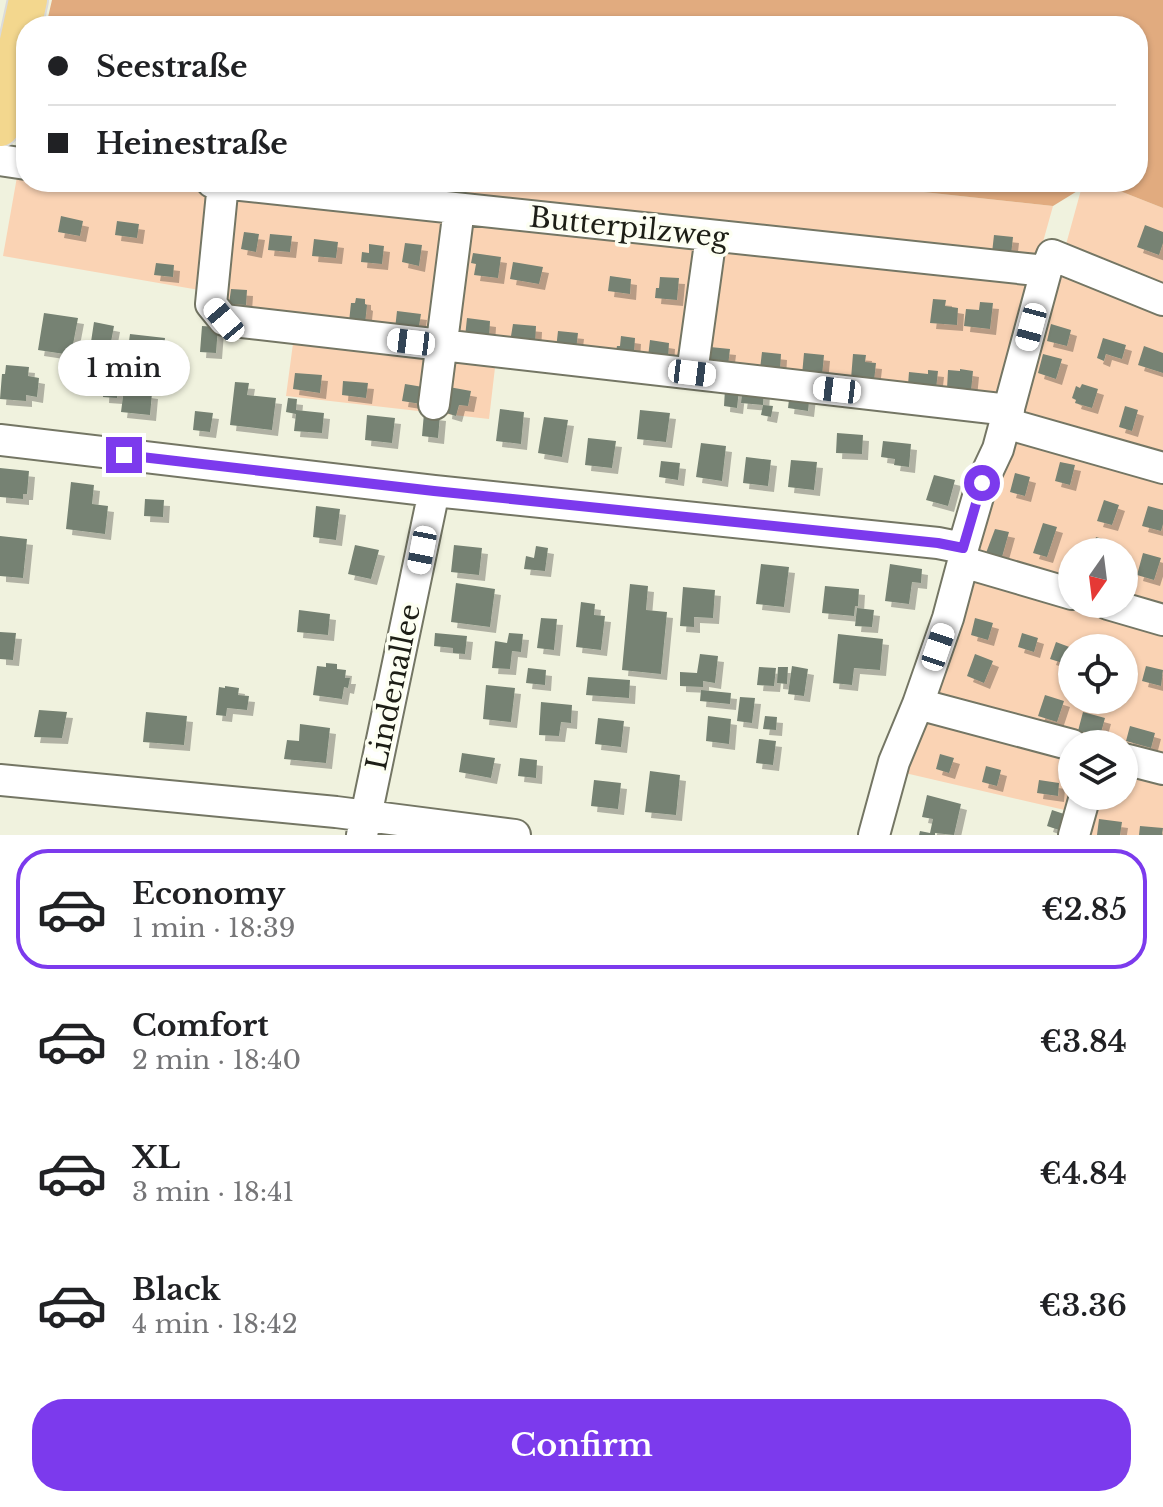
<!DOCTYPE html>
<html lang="en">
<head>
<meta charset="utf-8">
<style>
	body { margin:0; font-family:"Libre Baskerville",serif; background:#f6f6f6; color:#202124; height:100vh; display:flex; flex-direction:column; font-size:30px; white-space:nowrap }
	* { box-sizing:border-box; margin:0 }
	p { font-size:26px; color:#757577 }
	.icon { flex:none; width:44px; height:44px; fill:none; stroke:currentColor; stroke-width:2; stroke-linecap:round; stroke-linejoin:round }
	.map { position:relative; height:835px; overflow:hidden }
	.drawer { display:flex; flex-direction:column; background:#fff; flex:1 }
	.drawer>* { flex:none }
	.guide { position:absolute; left:16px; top:16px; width:1132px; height:176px; border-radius:32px; box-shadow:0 2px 6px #0004; display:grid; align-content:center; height:176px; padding:0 32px; background:#fff }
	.needle { width:52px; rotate:194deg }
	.buttons { position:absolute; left:1058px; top:538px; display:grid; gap:16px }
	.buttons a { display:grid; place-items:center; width:80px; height:80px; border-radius:50%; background:#fff; box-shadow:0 2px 6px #0004; font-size:40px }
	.end { position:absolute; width:36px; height:36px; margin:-18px; border:10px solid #7c3aed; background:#fff; box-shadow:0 0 0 4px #fff }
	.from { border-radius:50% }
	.bubble { position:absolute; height:56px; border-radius:28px; background:#fff; box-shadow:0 2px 6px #0004; font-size:26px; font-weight:600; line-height:56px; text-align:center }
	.car { position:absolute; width:24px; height:48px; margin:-24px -12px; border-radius:10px; box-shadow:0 0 6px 2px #0007; background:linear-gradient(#fff 24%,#345 0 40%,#fff 0 76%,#345 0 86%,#fff 0) }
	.guide b { display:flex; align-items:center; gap:28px; height:76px; font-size:30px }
	.guide b+b { border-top:2px solid #e0e0e0 }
	.guide i { width:20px; height:20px; background:#202124 }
	ul { padding:14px 0 0; list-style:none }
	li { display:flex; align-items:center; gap:24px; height:120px; margin:0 16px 12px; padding:0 16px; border:4px solid transparent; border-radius:32px }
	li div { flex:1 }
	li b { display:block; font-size:30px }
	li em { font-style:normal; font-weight:600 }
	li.active { border-color:#7c3aed }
	li>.icon { width:72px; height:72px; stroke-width:1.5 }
	.primary-button { display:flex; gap:16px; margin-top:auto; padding:16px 32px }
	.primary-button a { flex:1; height:92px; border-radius:32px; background:#7c3aed; color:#fff; font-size:32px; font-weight:600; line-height:92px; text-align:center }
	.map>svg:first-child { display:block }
	.green { fill:#fad3b4; fill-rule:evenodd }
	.forest { fill:#e1ab7f }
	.building { fill:#768273; filter:url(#shadow) }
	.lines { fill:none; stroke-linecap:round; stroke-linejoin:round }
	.minor-casing { stroke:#747664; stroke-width:34 }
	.major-casing { stroke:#dbdbda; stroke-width:42 }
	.minor { stroke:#fff; stroke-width:30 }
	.major { stroke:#f3d78e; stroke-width:38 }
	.route { stroke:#7c3aed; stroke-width:10 }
	.labels { text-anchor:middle; stroke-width:7; stroke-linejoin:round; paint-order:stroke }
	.street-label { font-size:28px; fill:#1d1e16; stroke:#fdfff2 }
</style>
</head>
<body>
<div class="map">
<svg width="1163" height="835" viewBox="0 0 1163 835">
	<defs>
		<filter id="shadow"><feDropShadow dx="6" dy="6" stdDeviation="0" flood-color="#0004"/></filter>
	</defs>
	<rect width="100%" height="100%" fill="#f0f2de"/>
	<path class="green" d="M26,126V182H831L1053,206L995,414L496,359L489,419L286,396L294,336L218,327L205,291L3,256Z
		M1092,182H1097L1163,208V835H1062L1069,811L905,773L1018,419L1081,190ZM1072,552H1124V604H1072ZM1072,648H1124V700H1072ZM1072,744H1124V796H1072Z"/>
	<path class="forest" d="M52,0H1163V208L1097,182H1138V26H46Z
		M831,182H1092L1053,206Z"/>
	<path class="building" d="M61,216L83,221L80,236L58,232Z
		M117,221L139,224L137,238L115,235Z
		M1145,225L1163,232V243L1159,255L1137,247Z
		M244,232L259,234L256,252L241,249Z
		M270,234L292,236L290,252L268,250Z
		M994,235L1013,237L1011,255L992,253Z
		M314,239L338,242L336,258L312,256Z
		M405,243L422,245L419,266L402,262Z
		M369,244L384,246L382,264L361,262L362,252L369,253Z
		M473,253L501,257L498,278L474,275L476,264L471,263Z
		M513,262L543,267L539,284L510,279Z
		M156,263L174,265L173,277L154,275Z
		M610,276L631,279L630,294L608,291Z
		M660,277L679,278L677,300L655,298L656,288H659Z
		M231,289L247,290L246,305L229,304Z
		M356,298L365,299V304L367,305L365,324L349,322L351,303H355Z
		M933,299L946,300L945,306L958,308L957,325L930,323Z
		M980,302L993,303L990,329L964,326L966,309L979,310Z
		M397,311L421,314L418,332L395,329Z
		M44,313L78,318L71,355L38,350Z
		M467,318L490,321L489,339L465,337Z
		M94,322L114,326L108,358L89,355Z
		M513,324L536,326L535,345L510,342Z
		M1051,324L1071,330L1067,346L1047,341Z
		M202,326L218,327L216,353L200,352Z
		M558,331L578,333L576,350L556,349Z
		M130,334L165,338L160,381L124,377Z
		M621,336L635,338L634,353L616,351L617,346H620Z
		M1103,338L1126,345L1122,359L1106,354L1104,361L1097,358Z
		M650,340L669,343L668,359L648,357Z
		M1144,346L1163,353V373L1138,365Z
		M710,347L730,349L728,366L708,369Z
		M762,352L781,354L780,371L760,369Z
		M804,353L824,355L822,376L802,375Z
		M853,354L866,355L865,362L876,363L874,381L851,379Z
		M1043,354L1062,359L1056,379L1038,373Z
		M6,365L29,367L28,376L39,378L37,397L26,395V401L0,399L2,374H5Z
		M960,369L973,371L971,391L947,389L948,370L960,371Z
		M928,370L938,371L936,389L908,385L909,372L928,374Z
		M295,373L322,375L320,393L293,389Z
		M104,377L119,378L117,398L103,397Z
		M343,381L368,383L366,398L342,395Z
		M235,382L249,383L247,395L276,398L272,430L230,425Z
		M405,384L423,387L421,404L402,401Z
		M1082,384L1098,389L1092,408L1075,403L1076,400L1072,398L1076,386L1080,388Z
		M743,386L764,389L763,405L773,406L771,417L761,415L763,405L741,403Z
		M449,387L471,391L468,406L459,405L456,416L446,413Z
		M124,389L152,393L150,415L121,412Z
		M725,389L739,390L737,408L724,406Z
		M790,391L810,393L808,411L788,408Z
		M288,398L297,399L296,410L324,413L322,433L294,431L296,414L286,412Z
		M1125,406L1138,410L1132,431L1119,427Z
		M500,409L524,412L521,444L496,441Z
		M640,410L670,413L666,442L637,439Z
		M195,411L213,413L210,432L193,430Z
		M424,413L440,415L438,438L422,436Z
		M367,415L395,418L392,443L365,440Z
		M544,417L568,420L562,457L538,453Z
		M837,433L863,435L862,454L836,453Z
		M588,438L616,441L612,468L585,465Z
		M883,441L911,444L909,467L894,465L895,459L881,457Z
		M701,443L726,446L722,481L696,477Z
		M746,457L771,460L768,486L743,483Z
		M791,460L817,462L814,490L788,487Z
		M661,461L680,463L678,480L659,477Z
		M1060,462L1075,465L1070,485L1055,481Z
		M0,468L29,471L27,494H23V499L0,497Z
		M1015,473L1030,477L1025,496L1010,492Z
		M934,475L955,480L948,506L926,500Z
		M71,482L94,485L92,504L108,506L105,534L66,529Z
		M145,499L164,500L163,517L144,516Z
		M1104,500L1119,505L1112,525L1097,521Z
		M316,506L340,509L336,540L313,537Z
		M1148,506L1163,510V524L1161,531L1142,526Z
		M1043,523L1057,527L1047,557L1033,553Z
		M995,529L1009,532L1002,557L986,553Z
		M0,536L27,539L23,578L0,576Z
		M1096,537L1109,541L1107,548L1113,549L1112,552H1092Z
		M355,545L379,550L371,579L348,574Z
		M454,545L482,548L479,575L451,572Z
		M536,546L548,548L545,571L524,569L526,556L534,558Z
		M1143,553L1161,558L1154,580L1137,575Z
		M761,564L789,567L784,607L756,604Z
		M890,564L922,569L921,583L912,582L909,604L885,601Z
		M456,583L495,589L490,627L451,622Z
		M630,584L648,586L646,610L667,612L661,674L622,670Z
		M825,586L859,589L858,606H855L854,616L822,613Z
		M683,587L715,590L713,618L694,617V627L680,626Z
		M581,602L595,604L594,615L605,616L601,650L576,647Z
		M857,608L874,610L872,627L855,626Z
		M299,610L330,614L328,635L297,632Z
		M541,618L557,619L554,650L537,648Z
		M975,618L993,623L988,640L971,635Z
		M0,632L16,633L13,660L0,659Z
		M435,633L467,636L465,654L453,653V648L434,646Z
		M509,633L523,634L521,652L512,651L510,669L492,668L495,641L507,643Z
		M1022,633L1038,638L1034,652L1018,647Z
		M838,634L883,639L880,670L854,668L852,685L833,683Z
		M1056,642L1072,648V666L1050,659Z
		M700,654L718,656L715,683L703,681V687L680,686V672L697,673Z
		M975,654L993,661L984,683L967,676Z
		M326,663L337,664V669L346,670L345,678H350L348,688L344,687L342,699L313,695L317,666L326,667Z
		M792,666L808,669L804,696L788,694Z
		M1146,666L1163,670L1161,686L1142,681Z
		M759,667L776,668L774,686L757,685Z
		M778,667H788L787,684L777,683Z
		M528,668L546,670L545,685L526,683Z
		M588,677L630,680L629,698L586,695Z
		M486,685L515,688L511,722L483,719Z
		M225,686L239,688L238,695L249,696L247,710L227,708L226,716L216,715L219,687L225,688Z
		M701,690L731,693L730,704L700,701Z
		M1045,695L1064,701L1057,722L1038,716Z
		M740,697L755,698L752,723L737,721Z
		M541,702L572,705L571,723L561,722L559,736L539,735Z
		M39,710L67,712L62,738L34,737Z
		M146,712L187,716L184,745L143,742Z
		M1083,712L1105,718L1100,736L1078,731Z
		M708,716L731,719L729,744L706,741Z
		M765,716L777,717L776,730L763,729Z
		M598,718L624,721L621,747L595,744Z
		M300,724L330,728L326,763L284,759L287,740L299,741Z
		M1130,726L1155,733L1151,748L1126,741Z
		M759,739L776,741L773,765L756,763Z
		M462,753L495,758L491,778L459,772Z
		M940,754L954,758L949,773L936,769Z
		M520,758L537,760L536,778L518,776Z
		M986,766L1001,770L997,786L982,782Z
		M650,771L680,775L676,815L645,812Z
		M594,780L621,783L618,809L591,806Z
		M1039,780L1059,783L1058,796L1037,793Z
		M927,795L961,804L954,835L935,833V835H919L920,831L930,833L933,819L922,817Z
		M1052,810L1064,814L1059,830L1047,826Z
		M1099,819L1122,822L1120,835H1097Z
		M1140,826L1163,828L1162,835H1139Z"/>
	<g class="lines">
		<g class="minor-casing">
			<path id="minor" d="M0,160L26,164
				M212,182L1046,271
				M223,183L211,304L224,320L1009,410
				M692,373L711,236
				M434,404L459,209
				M1005,423L1163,468
				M0,440L434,491L938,543L963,548
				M963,562L1072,594
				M1108,604L1163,620
				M918,704L1072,745
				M1124,759L1163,769
				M0,780L336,812L515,835
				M362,835L434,491
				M874,835L894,762L918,704L948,618L963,562V548L982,483L998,449L1046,271L1052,255L1163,300
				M1074,835L1085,796"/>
		</g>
		<g class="major-casing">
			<path id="major" d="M0,127L28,0"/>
		</g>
		<use href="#minor" class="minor"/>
		<use href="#major" class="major"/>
	</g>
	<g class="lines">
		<path class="route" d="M124,455L434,491L938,543L963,548L982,483"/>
	</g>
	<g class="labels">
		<g class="street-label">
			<text transform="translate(629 227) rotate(6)" y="10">Butterpilzweg</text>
			<text transform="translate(393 687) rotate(-78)" y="10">Lindenallee</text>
		</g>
	</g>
</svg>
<div class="buttons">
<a><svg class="needle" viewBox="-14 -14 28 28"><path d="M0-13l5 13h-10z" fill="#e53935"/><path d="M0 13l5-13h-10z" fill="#757577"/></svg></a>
<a><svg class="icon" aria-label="locate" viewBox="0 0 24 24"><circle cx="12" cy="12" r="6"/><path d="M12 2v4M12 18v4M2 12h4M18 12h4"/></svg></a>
<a><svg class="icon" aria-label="layers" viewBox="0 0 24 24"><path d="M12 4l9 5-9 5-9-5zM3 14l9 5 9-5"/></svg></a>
</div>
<i class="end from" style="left:982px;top:483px"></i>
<i class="end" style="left:124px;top:455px"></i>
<div class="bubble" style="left:58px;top:340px;width:132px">1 min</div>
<i class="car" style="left:224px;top:320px;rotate:320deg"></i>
<i class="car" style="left:1031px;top:327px;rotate:195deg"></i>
<i class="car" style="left:411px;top:342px;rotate:277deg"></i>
<i class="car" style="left:692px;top:373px;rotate:97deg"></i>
<i class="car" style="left:837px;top:390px;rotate:277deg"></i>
<i class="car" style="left:422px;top:550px;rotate:191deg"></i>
<i class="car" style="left:938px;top:647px;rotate:19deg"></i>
<div class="guide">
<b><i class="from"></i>Seestraße</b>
<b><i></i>Heinestraße</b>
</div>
</div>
<section class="drawer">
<ul>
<li class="active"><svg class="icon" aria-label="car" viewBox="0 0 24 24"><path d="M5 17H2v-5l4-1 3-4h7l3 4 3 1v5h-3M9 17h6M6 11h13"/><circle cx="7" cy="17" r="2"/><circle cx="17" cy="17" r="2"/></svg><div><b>Economy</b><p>1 min · 18:39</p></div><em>€2.85</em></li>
<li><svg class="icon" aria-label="car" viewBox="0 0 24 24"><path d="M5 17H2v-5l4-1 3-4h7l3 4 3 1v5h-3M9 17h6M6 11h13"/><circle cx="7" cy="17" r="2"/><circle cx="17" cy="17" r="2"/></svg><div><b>Comfort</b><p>2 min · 18:40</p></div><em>€3.84</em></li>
<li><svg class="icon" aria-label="car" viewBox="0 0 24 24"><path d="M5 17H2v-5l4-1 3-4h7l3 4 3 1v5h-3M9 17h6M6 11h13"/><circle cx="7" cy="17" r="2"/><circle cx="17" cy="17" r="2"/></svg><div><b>XL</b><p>3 min · 18:41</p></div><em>€4.84</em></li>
<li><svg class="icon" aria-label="car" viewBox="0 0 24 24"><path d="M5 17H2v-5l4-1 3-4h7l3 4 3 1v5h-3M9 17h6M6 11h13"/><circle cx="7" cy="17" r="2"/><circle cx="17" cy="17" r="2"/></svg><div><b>Black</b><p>4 min · 18:42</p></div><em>€3.36</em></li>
</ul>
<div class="primary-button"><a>Confirm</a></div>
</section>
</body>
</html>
